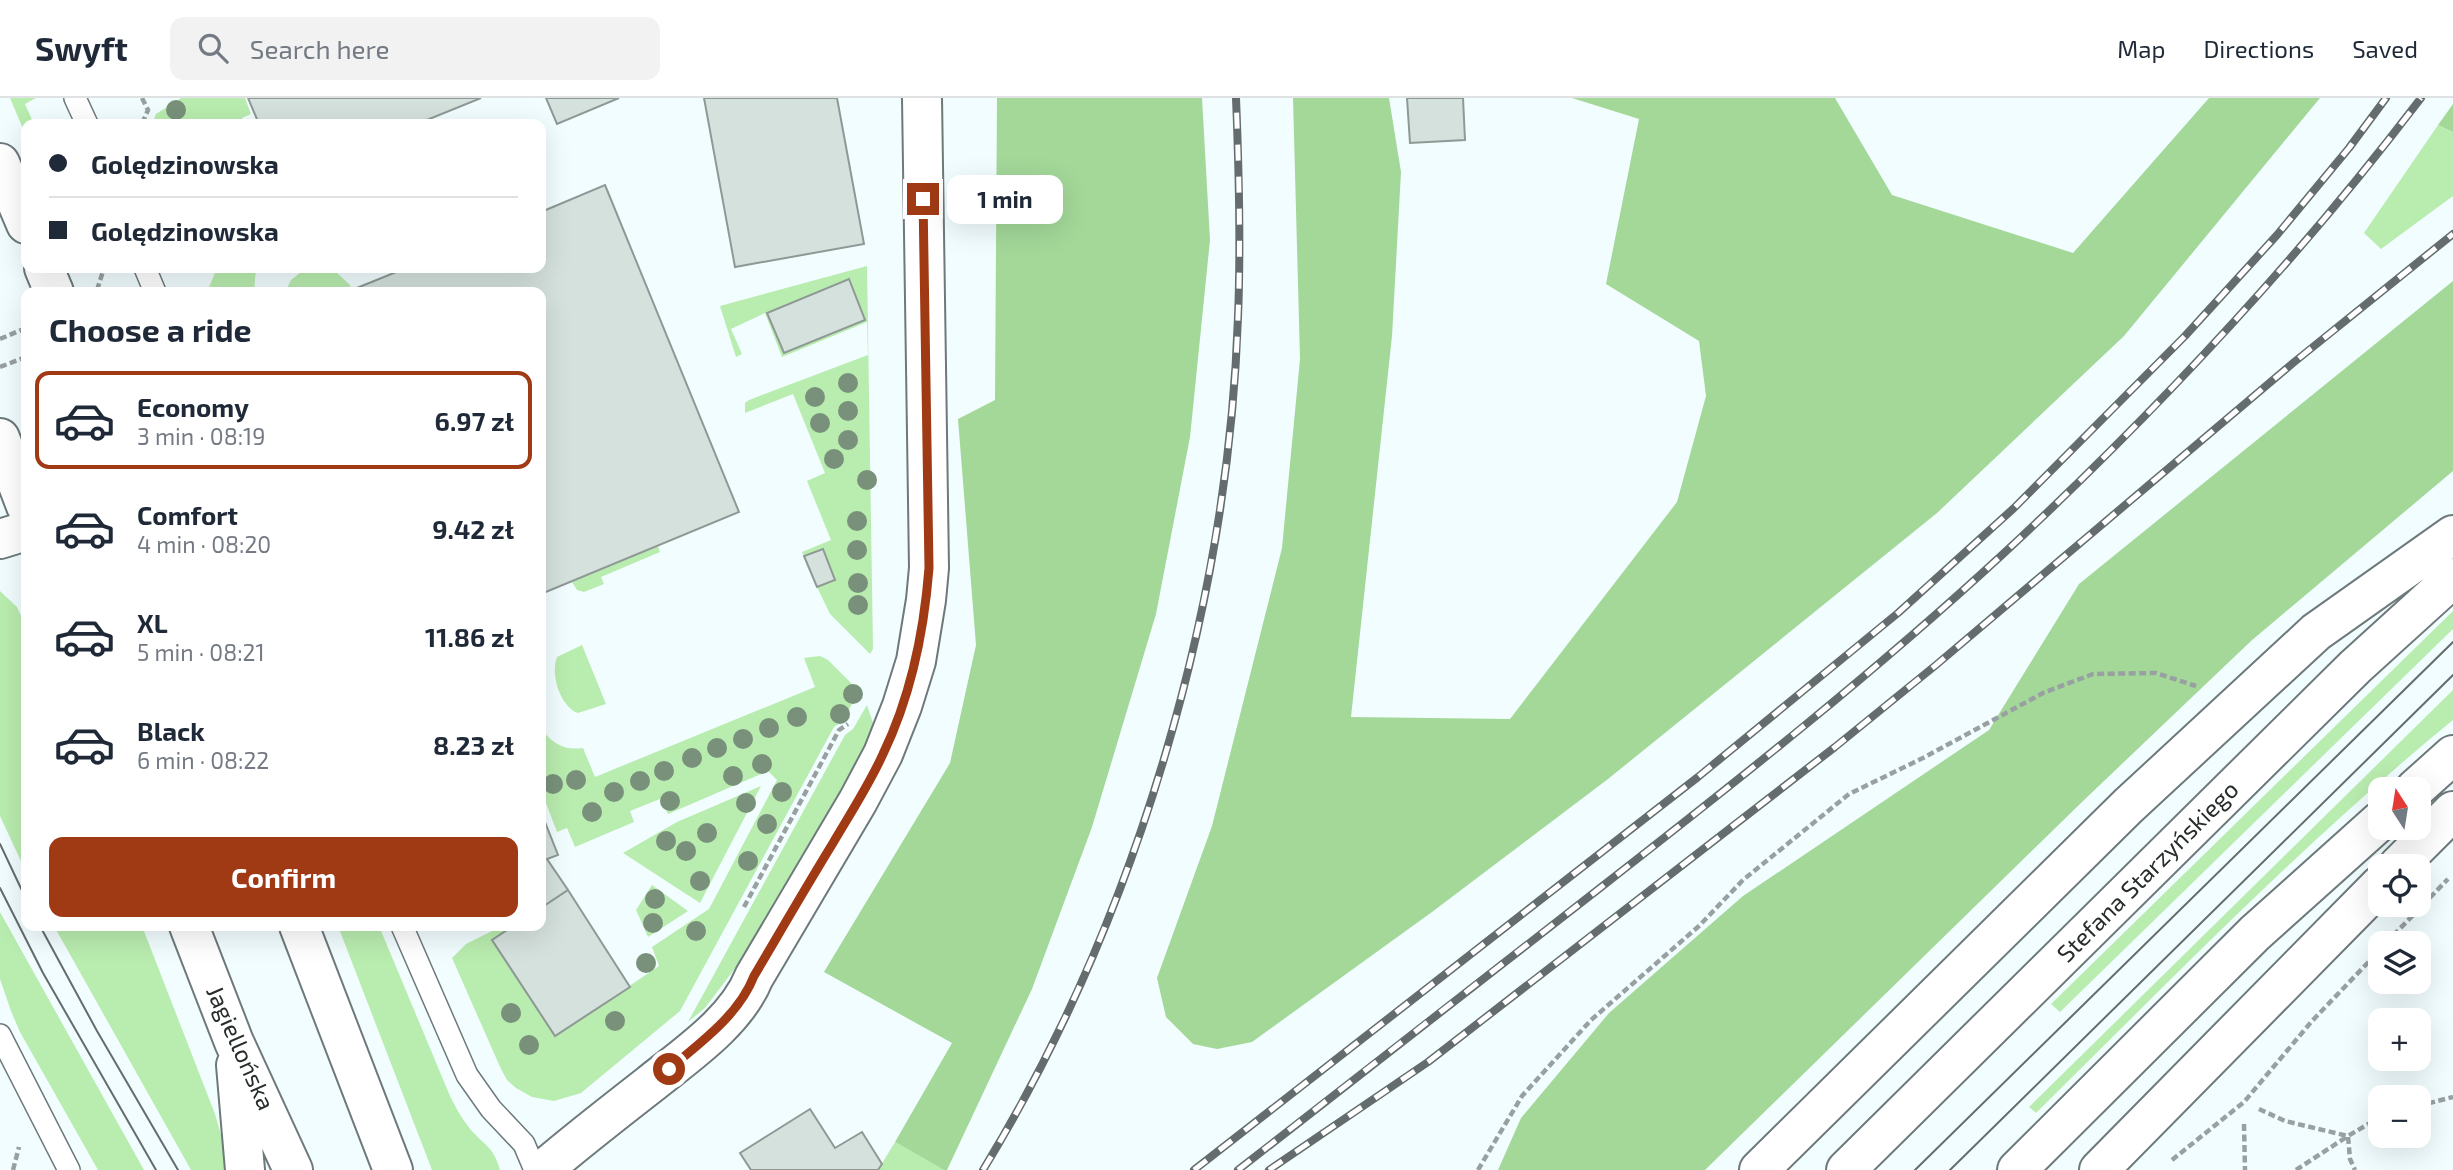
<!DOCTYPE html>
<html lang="en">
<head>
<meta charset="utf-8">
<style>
	body { margin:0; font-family:"Exo 2",sans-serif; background:#f2f2f3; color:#1f2937; height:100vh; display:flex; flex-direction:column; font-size:26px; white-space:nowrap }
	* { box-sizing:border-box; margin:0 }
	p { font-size:23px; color:#747a83 }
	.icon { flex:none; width:38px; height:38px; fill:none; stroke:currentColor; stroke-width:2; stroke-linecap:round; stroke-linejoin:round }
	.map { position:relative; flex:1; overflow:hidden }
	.drawer { position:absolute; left:21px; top:189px; width:525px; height:644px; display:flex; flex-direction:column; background:#fff; border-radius:14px; box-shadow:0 7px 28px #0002 }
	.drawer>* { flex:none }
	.hud { position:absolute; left:21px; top:21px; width:525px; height:154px; border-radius:14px; box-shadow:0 7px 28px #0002; display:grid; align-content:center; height:154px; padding:0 28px; background:#fff }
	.needle { width:46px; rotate:348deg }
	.tools { position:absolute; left:2368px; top:679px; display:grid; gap:14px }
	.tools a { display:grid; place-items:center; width:63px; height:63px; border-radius:14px; background:#fff; box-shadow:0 7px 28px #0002; font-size:35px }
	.end { position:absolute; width:32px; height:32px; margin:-16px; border:9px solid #a03a14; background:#fff; box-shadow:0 0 0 4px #fff }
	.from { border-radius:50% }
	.bubble { position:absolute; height:49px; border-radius:14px; background:#fff; box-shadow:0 7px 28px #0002; font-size:23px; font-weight:700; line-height:49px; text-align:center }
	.hud b { display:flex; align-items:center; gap:24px; height:66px; font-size:26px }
	.hud b+b { border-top:2px solid #e0e1e3 }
	.hud i { width:18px; height:18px; background:#1f2937 }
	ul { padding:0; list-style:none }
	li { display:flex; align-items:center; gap:21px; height:98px; margin:0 14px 10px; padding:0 14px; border:4px solid transparent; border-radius:14px }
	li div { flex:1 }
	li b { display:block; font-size:26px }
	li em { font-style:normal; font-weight:700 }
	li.selected { border-color:#a03a14 }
	li>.icon { width:63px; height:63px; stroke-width:1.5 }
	h2 { padding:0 28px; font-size:32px; line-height:84px }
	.cta { display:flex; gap:14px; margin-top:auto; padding:14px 28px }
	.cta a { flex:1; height:80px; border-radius:14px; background:#a03a14; color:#fff; font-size:28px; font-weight:700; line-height:80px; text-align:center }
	header { display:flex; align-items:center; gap:42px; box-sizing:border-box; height:98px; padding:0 35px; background:#fff; border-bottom:2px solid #e0e1e3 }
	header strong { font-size:33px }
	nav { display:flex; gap:38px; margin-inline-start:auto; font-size:24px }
	.search { width:490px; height:63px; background:#f2f2f3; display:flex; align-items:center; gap:18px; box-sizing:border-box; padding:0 24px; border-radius:14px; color:#747a83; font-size:26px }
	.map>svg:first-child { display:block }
	.green { fill:#b9ecaf }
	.forest { fill:#a3d899 }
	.building { fill:#d5e1dd; stroke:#8e9995; stroke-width:2 }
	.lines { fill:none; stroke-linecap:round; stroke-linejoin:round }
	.lane-casing { stroke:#6d797b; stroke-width:24 }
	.street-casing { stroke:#6d797b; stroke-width:42 }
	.secondary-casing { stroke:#6d797b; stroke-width:42 }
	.path { stroke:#98a0a2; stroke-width:4.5; stroke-dasharray:7 3.5; stroke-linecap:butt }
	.lane { stroke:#fff; stroke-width:21 }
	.street { stroke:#fff; stroke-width:38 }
	.secondary { stroke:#fff; stroke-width:38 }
	.tram { stroke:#656c6e; stroke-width:2 }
	.rail-casing { stroke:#656c6e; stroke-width:8 }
	.rail { stroke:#fff; stroke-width:5; stroke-dasharray:16; stroke-linecap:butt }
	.tree { fill:#79917b }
	.route { stroke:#a03a14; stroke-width:9 }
	.labels { text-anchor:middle; stroke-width:6; stroke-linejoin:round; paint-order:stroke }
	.street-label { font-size:24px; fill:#272c2d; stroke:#fff }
</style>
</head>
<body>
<header>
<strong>Swyft</strong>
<div class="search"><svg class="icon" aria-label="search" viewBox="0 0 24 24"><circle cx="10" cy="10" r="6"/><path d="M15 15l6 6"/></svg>Search here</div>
<nav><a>Map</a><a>Directions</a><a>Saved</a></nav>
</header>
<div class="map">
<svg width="2453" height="1072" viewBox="0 0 2453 1072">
	<rect width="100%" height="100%" fill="#f2fdff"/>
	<path class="green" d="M10,0H36L25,6L34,26H26V38Z
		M181,0H245L251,16L242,20L244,26H152L156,16Z
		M2438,27L2453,34V98L2381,151L2364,135Z
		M867,168L873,551L870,556L830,516L817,489L835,482L823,451L804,458L802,454L831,442L807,383L825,375L793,296L745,315V305L749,302L868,257L867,224L782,259L765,215L731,231L742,256L736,259L720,208Z
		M217,170H256L254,194H207Z
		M306,170L334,172L351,188L337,194H285L291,182Z
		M658,448L660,454L601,479L604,486L584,494L577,492L572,484Z
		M0,493L17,509L26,529V774L0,718Z
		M2453,513V531L2060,914L2051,906Z
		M582,547L606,606L578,615C560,608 550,576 557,559Z
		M820,558L828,562L859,593L843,623L834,629L680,913L581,995L554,1003L532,999L516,990L507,982L501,971L452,860L466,846L502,828L505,833L492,842L555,938L659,868L652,849L709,811L777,682L768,673L668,716L660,701L630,713L634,724L575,749L567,730L557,734L541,692V629C550,645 565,653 583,650L595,679L815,589L804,560Z
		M2453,592V622C2305,743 2172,881 2036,1015L2029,1009Z
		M867,607L875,631L863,654L736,869L705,910L688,924L845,637L853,631Z
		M761,688L700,805L623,755L677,724Z
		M652,787L688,813L648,839L636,812Z
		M0,814L144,1072H98L20,934L11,913L0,881Z
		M54,828H142L215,1016L224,1047L227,1072H191Z
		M338,828H379L450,998C456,1010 462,1021 471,1032C486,1049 493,1048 500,1072H432Z
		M895,1044L944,1072H878Z"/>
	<path class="forest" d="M997,0H1202L1210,142L1190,339L1156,516L1092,729L1032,891L947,1072H944L895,1044L952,945L824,874L950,665L976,547L958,321L995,302Z
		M1293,0H1389L1401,74L1392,238L1351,619L1510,621L1677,404L1706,298L1699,243L1606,186L1639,21L1572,0H1835L1892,97L2073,155L2209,0H2320L2124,238L1937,415L1608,681L1432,814L1252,944L1217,951L1193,946L1166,919L1157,880L1212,728L1282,450L1300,261Z
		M2453,6V34L2438,27Z
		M2453,183V373L2251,543L2083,703L1705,1072H1498L1521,1020L1609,915L1743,798L1989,632L2079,486Z"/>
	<path class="building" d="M248,0H481L417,26H259Z
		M546,0H619L557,26Z
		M704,0H837L864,146L735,169Z
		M1407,0H1463L1465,42L1410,45Z
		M605,87L739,414L541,496V194H347L406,170H541V114Z
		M849,181L865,222L784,255L767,215Z
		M823,451L835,482L817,489L804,458Z
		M541,714L558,757L547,761L568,792L541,810Z
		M568,792L630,889L555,938L492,842L513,828H541V810Z
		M810,1011L835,1050L862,1034L882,1066L878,1072H751L740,1055Z"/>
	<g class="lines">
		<g class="lane-casing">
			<path id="lane" d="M75,0L87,26
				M145,170L155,194
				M402,828L467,977L491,1011L524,1046L535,1072
				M0,937L69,1072"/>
		</g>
		<g class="street-casing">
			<path id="street" d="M0,441L26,433
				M543,1072C577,1043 613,1015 649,987C686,957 736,924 754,879L858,703L883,656L902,608L916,563L926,502L929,470L922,0"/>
		</g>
		<g class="secondary-casing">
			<path id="secondary" d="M0,65L26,126
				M44,170L54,194
				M0,340L26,408
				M2415,691L2453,657
				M2398,768L2453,713
				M189,828L234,944L293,1072
				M299,828L393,1072
				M236,967L245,1072
				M1759,1072L2128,708L2316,534L2453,437
				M1846,1072L2355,569L2453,480
				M2017,1072L2255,835L2380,723
				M2099,1072L2380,787"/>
		</g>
		<path class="path" d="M142,0L148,12L142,26
			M97,192L104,170
			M0,241L26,230
			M0,269L26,259
			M744,809L839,632L848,626
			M2386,845L2448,781
			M2418,1008L2453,999
			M2259,1011L2285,1023L2348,1038L2380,1019
			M2244,1026L2245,1072
			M2172,1062L2244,1004L2312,923L2380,852
			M13,1072L19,1049
			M1478,1072L1522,998L1591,922L1699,828L1743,782L1849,696L1923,660L2043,595L2093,576L2156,575L2196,588
			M2296,1072L2348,1038L2350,1061L2355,1072"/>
		<use href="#lane" class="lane"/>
		<use href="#street" class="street"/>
		<use href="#secondary" class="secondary"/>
		<path class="tram" d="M0,746L26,801
			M0,790L43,875L156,1072
			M40,828L97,933L178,1072
			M1915,1072L2453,544
			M1950,1072L2453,577"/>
		<g class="rail-casing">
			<path id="rail" d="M983,1072C1135,823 1228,511 1238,219C1241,146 1239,73 1236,0
				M1194,1072L1698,679L1898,515L2014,410L2185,238L2277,137L2349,50L2386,0
				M1238,1072C1358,978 1479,884 1600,790C1737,683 1874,575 2003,456C2154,316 2296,164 2421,0
				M1269,1072L1428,964L1835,649L1936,567L2293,265L2453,136"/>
		</g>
		<use href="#rail" class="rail"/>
	</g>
	<g class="tree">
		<circle cx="176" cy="12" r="10"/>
		<circle cx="848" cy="285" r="10"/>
		<circle cx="815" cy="299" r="10"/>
		<circle cx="848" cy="313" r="10"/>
		<circle cx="820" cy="325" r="10"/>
		<circle cx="848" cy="342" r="10"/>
		<circle cx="834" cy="361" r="10"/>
		<circle cx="867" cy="382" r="10"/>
		<circle cx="857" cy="423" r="10"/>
		<circle cx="857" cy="452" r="10"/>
		<circle cx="858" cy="485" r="10"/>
		<circle cx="858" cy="507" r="10"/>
		<circle cx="853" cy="596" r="10"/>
		<circle cx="840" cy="616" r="10"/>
		<circle cx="797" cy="619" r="10"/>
		<circle cx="769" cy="630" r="10"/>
		<circle cx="743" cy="641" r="10"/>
		<circle cx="717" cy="650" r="10"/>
		<circle cx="692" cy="660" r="10"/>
		<circle cx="762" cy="666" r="10"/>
		<circle cx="664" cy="673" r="10"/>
		<circle cx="733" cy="678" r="10"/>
		<circle cx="576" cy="682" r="10"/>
		<circle cx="640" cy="683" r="10"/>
		<circle cx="553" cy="686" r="10"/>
		<circle cx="614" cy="694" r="10"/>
		<circle cx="782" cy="694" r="10"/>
		<circle cx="670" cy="703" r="10"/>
		<circle cx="746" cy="705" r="10"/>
		<circle cx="592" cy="714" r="10"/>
		<circle cx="767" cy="726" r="10"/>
		<circle cx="707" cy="735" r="10"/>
		<circle cx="666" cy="743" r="10"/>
		<circle cx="686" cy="753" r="10"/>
		<circle cx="748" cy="763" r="10"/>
		<circle cx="700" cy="783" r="10"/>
		<circle cx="655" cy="801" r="10"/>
		<circle cx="653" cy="825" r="10"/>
		<circle cx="696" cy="833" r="10"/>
		<circle cx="646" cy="865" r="10"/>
		<circle cx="511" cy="915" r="10"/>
		<circle cx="615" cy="923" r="10"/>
		<circle cx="529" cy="947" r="10"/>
	</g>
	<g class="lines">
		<path class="route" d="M669,971C700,945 739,917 754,878C780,834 806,789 833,745C850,716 869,687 883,656C911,598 924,534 929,470L923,101"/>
	</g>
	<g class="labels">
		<g class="street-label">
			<text transform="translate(2148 774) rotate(-45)" y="8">Stefana Starzyńskiego</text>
			<text transform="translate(240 950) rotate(66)" y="8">Jagiellońska</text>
		</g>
	</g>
</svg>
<div class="tools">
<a><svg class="needle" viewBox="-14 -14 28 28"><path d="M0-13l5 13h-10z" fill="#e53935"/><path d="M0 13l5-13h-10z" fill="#747a83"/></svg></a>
<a><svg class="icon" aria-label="locate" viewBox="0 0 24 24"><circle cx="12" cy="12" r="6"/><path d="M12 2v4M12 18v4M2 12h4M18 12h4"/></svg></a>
<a><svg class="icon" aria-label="layers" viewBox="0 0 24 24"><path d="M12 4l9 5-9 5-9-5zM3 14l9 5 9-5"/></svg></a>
<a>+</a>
<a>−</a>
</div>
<i class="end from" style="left:669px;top:971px"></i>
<i class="end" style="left:923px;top:101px"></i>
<div class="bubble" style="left:947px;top:77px;width:116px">1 min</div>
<div class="hud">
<b><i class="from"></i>Golędzinowska</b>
<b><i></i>Golędzinowska</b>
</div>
<section class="drawer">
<h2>Choose a ride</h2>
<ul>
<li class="selected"><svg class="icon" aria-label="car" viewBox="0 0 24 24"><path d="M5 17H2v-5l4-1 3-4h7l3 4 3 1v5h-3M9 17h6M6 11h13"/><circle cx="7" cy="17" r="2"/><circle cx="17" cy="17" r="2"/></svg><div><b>Economy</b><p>3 min · 08:19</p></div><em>6.97 zł</em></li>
<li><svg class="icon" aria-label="car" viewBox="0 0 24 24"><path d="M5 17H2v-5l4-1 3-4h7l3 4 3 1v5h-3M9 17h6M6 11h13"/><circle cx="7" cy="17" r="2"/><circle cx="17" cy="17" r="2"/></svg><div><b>Comfort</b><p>4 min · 08:20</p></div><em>9.42 zł</em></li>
<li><svg class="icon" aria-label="car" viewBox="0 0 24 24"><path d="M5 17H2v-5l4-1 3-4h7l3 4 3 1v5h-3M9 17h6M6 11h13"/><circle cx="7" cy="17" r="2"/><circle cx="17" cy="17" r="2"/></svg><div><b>XL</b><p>5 min · 08:21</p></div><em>11.86 zł</em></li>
<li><svg class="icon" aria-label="car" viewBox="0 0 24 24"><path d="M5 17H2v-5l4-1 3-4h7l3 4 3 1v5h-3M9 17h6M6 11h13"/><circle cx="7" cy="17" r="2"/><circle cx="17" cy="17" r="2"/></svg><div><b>Black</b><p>6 min · 08:22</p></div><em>8.23 zł</em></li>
</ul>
<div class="cta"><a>Confirm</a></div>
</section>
</div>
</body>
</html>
